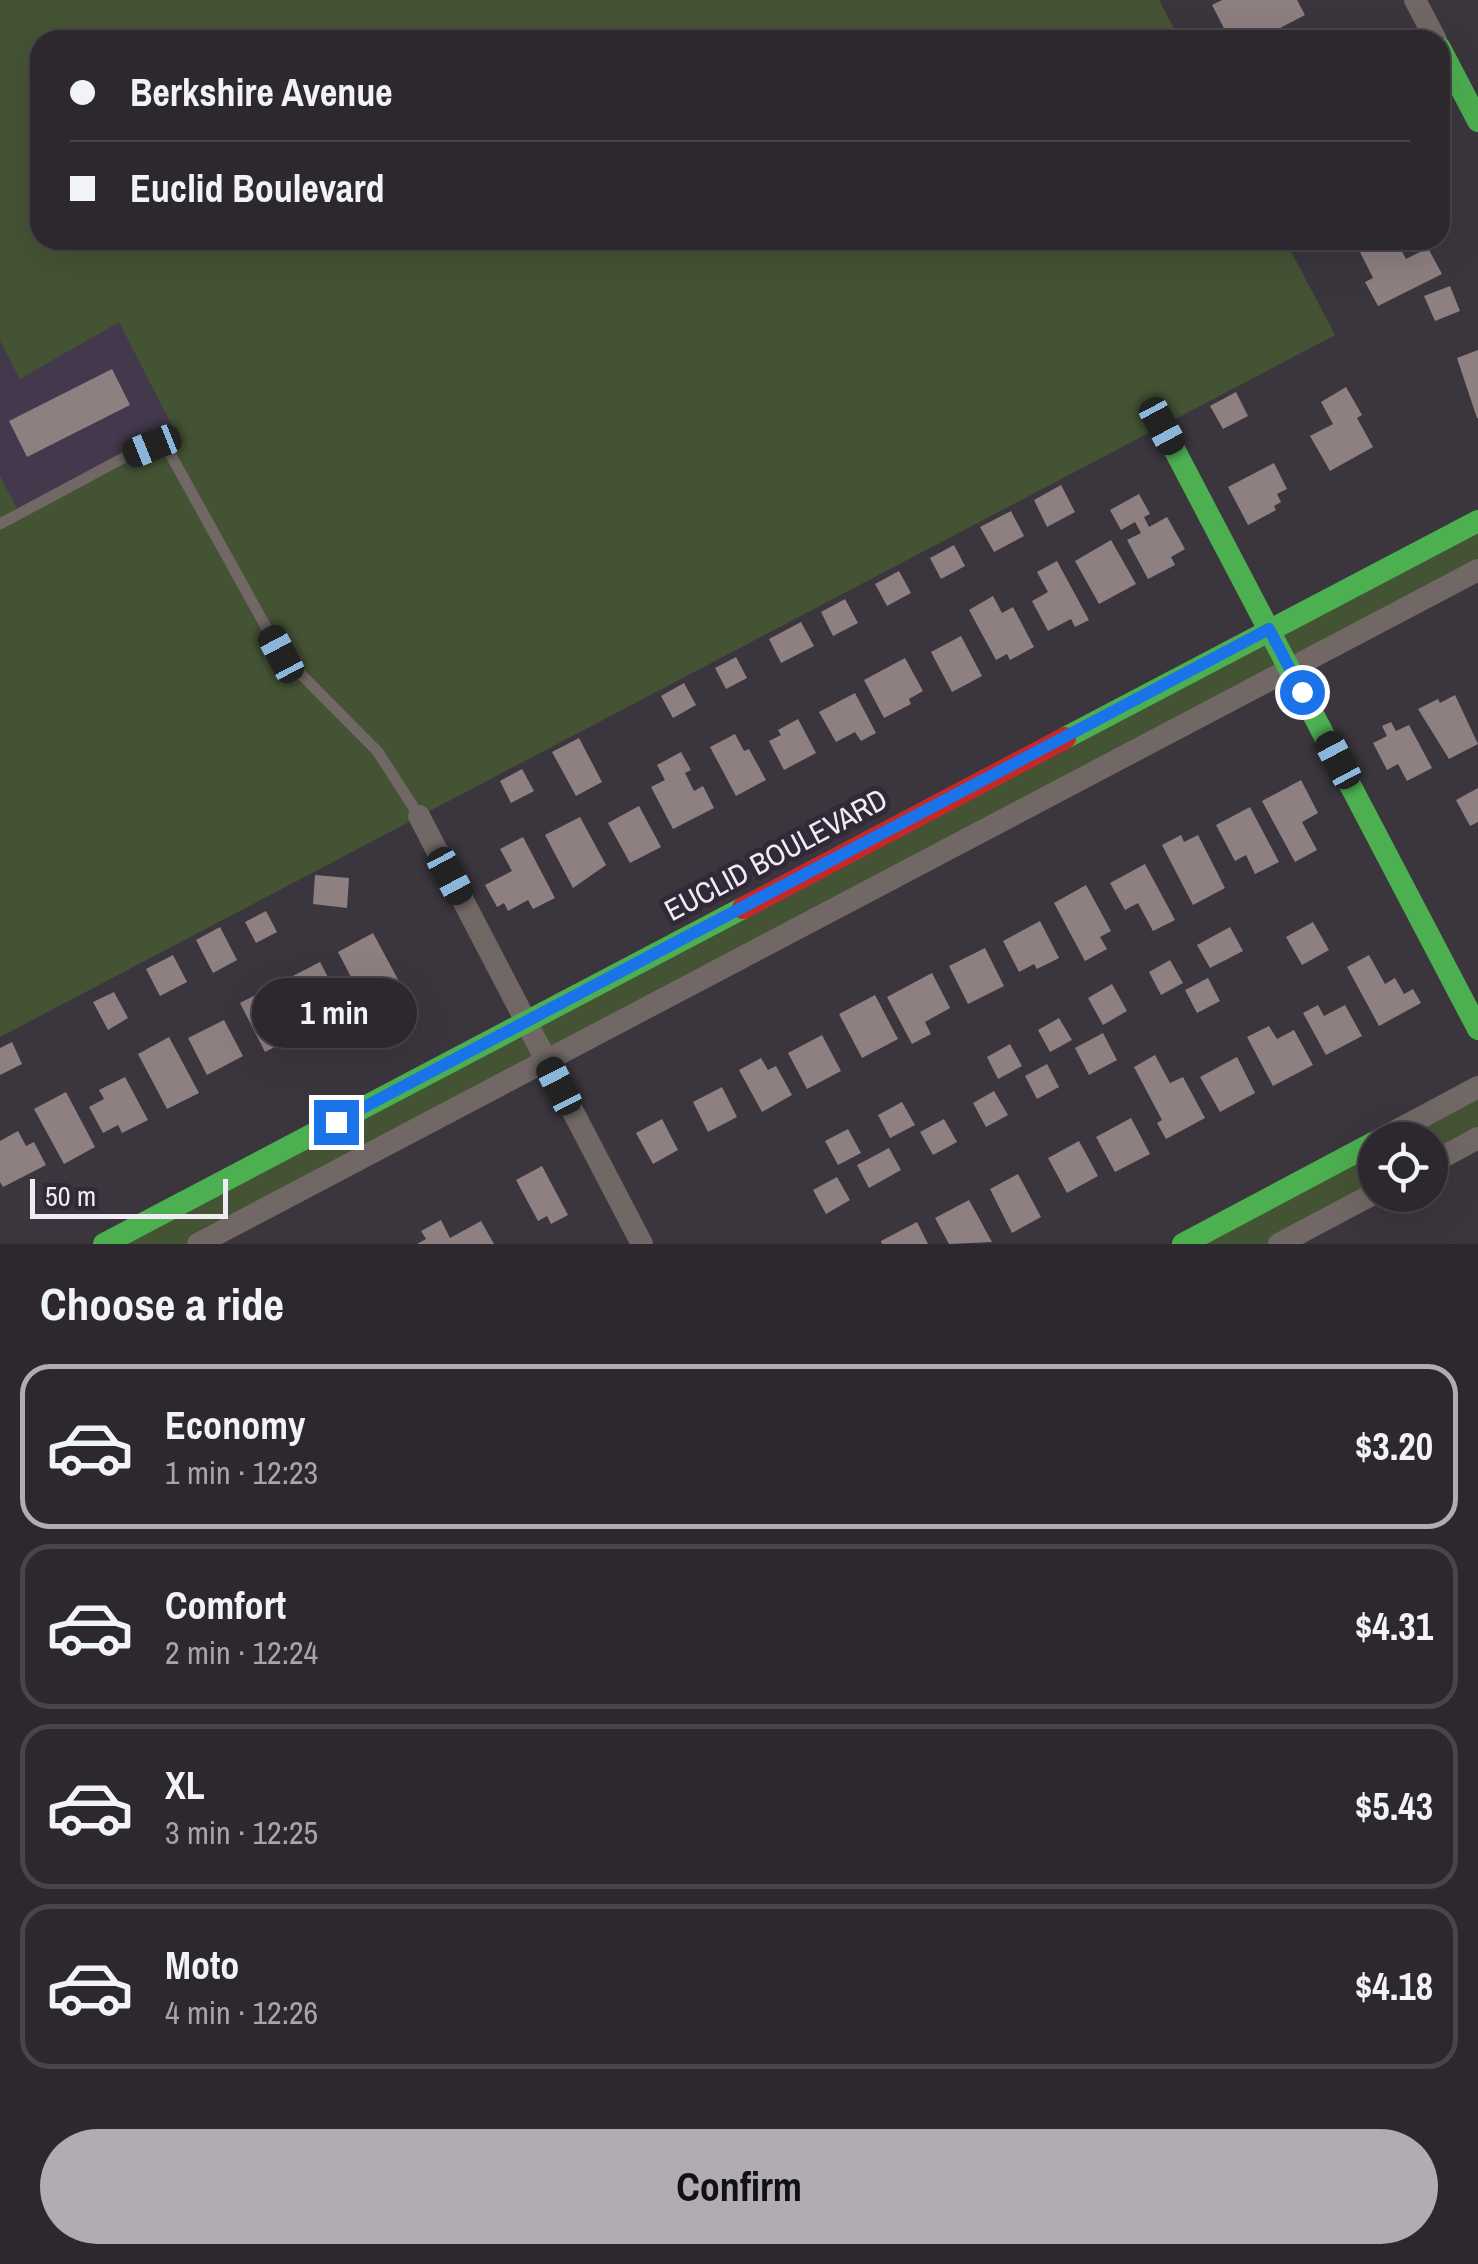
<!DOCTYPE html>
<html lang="en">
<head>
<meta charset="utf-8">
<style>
	body { margin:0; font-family:"Archivo Narrow",sans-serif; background:#38343a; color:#f1f3f6; height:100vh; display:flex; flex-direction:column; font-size:38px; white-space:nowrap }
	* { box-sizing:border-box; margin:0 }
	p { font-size:32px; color:#a6a6aa }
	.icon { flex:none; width:55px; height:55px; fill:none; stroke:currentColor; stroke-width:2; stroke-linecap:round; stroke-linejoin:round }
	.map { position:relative; height:1244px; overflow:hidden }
	.drawer { display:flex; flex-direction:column; background:#2c282e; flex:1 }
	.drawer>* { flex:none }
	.hud { position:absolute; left:30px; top:30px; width:1420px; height:220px; border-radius:30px; box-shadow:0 10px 40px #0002,0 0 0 2px #48444a; display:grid; align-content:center; height:220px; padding:0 40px; background:#2c282e }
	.tools { position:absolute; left:1358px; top:1122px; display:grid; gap:20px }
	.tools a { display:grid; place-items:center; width:90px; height:90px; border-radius:50%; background:#2c282e; box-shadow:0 10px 40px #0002,0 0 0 2px #48444a; font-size:50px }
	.scale { position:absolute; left:30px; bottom:25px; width:198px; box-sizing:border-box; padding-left:10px; border:5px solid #f0ebf4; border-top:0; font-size:28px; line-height:35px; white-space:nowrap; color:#f0ebf4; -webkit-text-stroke:8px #312938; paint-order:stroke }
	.end { position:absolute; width:45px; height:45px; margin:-22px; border:12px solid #1a73e8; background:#fff; box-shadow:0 0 0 5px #fff }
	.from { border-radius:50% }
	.bubble { position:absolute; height:70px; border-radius:35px; background:#2c282e; box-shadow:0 10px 40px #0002,0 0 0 2px #48444a; font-size:32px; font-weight:700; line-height:70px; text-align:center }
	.car { position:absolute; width:30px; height:60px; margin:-30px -15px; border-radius:12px; box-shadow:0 0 8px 2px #0007; background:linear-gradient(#222 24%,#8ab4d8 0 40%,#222 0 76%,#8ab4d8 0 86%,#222 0) }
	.hud b { display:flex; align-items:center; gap:35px; height:95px; font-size:38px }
	.hud b+b { border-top:2px solid #48444a }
	.hud i { width:25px; height:25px; background:#f1f3f6 }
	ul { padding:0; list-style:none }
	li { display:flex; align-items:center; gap:30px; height:165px; margin:0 20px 15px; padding:0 20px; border:5px solid #48444a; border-radius:30px }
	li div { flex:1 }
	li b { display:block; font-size:38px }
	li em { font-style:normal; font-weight:700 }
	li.current { border-color:#b1acb4 }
	li>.icon { width:90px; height:90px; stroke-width:1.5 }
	h2 { padding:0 40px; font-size:45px; line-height:120px }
	.action { display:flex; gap:20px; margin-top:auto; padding:20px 40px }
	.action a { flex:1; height:115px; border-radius:60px; background:#b1acb4; color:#111; font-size:40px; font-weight:700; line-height:115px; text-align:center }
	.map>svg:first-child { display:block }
	.built { fill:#44394c }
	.green { fill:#455335 }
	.building { fill:#8e7f81 }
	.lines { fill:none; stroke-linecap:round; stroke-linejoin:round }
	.lane { stroke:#716866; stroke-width:11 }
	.street { stroke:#716866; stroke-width:22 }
	.fast { stroke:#4caf50; stroke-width:22 }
	.jam { stroke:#c62828; stroke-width:22 }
	.route { stroke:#1a73e8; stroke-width:12 }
	.labels { text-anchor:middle; stroke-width:10; stroke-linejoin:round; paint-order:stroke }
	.street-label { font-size:30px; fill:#f0ebf4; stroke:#312938 }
</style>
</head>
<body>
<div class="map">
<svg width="1478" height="1244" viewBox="0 0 1478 1244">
	<rect width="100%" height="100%" fill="#3b363e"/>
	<path class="built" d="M119,322L176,435L19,512L0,476V341L21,378Z"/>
	<path class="green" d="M0,0H1159L1180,40H40V240H1285L1335,335L0,1037V476L19,512L176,434L119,322L20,379L0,341Z
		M1478,521V570L198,1244H104Z
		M1478,1087V1138L1430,1164V1140H1379Z
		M1375,1142V1193L1279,1244H1183Z"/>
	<path class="building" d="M1222,0H1297L1305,15L1257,40H1230L1212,5Z
		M1385,240H1396L1406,259L1428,248L1442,274L1378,306L1365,282L1373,278L1360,252Z
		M1450,286L1460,311L1435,321L1424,296Z
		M1478,350V418H1477L1457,358Z
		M112,369L130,405L27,457L9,421Z
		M1346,387L1362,415L1357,418L1373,447L1330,471L1310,436L1333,424L1321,402Z
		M1236,392L1248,416L1223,429L1210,406Z
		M1274,463L1287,489L1277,494L1281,502L1274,506L1276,510L1248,525L1228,487Z
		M1061,485L1075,512L1047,527L1034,500Z
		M1139,494L1150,514L1144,517L1149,527L1167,517L1185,549L1171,557L1175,565L1148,579L1127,540L1141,533L1135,522L1121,530L1110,510Z
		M1011,511L1024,536L994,552L980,527Z
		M1111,540L1136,584L1099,604L1075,561Z
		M954,545L965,566L941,579L930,558Z
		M1057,561L1089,620L1075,627L1071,619L1048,631L1032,601L1048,592L1037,572Z
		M899,571L911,593L887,606L875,584Z
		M993,596L1002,613L1013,607L1034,647L1010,660L1007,654L996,660L969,610Z
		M845,599L858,623L833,636L821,612Z
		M801,622L814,646L781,663L769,639Z
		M961,636L982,676L952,692L931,652Z
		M736,657L747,678L726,689L715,668Z
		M905,658L923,691L909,699L911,704L884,718L864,680Z
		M684,683L696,705L673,718L661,696Z
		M855,693L876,733L861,741L855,732L836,742L819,712Z
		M1455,695L1478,744L1449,759L1418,709L1438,699L1440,703Z
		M798,719L816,753L784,770L769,741L781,735L778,730Z
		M1391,722L1396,731L1409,725L1432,768L1407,781L1398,764L1387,770L1373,743L1387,736L1382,726Z
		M735,734L744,751L749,749L766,780L736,796L710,747Z
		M579,738L602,782L576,796L552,752Z
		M681,752L691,770L685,773L694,791L703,786L714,808L673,829L651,787L665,780L657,765Z
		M522,769L534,791L511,803L500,781Z
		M1301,780L1318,813L1302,822L1317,850L1295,862L1262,801Z
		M1478,788V822L1470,826L1456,800Z
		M639,806L661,847L630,863L608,823Z
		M1250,807L1279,862L1255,874L1246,855L1235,861L1216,825Z
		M580,817L606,865L573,888L545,835Z
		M1181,835L1184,842L1198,835L1225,888L1193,905L1162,845Z
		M523,837L555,898L533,909L528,900L508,911L504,903L497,907L485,885L512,871L500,849Z
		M1145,864L1175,920L1153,931L1138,903L1125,910L1110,883Z
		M315,875L349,878L347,908L313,904Z
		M1086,885L1111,931L1100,937L1107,949L1085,961L1054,903Z
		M266,911L277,932L256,943L245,922Z
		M1040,921L1059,958L1037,969L1034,964L1019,972L1003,941Z
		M1313,922L1329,950L1302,965L1286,937Z
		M220,927L237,960L213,973L196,940Z
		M1230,927L1243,951L1210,968L1197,945Z
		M373,933L401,985L365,1004L338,952Z
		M985,948L1004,986L968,1004L949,966Z
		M173,955L187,982L160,996L146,969Z
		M1369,955L1385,984L1395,978L1404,994L1413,989L1421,1003L1379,1026L1347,967Z
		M1170,960L1183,983L1161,995L1149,972Z
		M320,962L348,1015L317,1032L289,978Z
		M932,973L950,1008L925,1022L931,1034L912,1044L887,997Z
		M1208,978L1220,1001L1197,1013L1185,990Z
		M1112,984L1127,1011L1103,1025L1088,998Z
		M271,987L296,1036L265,1052L240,1003Z
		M114,992L128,1018L108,1030L93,1002Z
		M875,995L898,1039L862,1058L839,1014Z
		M1318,1005L1324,1016L1345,1005L1362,1036L1326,1055L1303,1013Z
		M1059,1018L1072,1040L1050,1052L1038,1030Z
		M224,1020L243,1056L207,1075L188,1038Z
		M1269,1026L1277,1039L1294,1030L1313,1065L1273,1086L1247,1037Z
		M1103,1033L1117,1060L1089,1075L1075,1048Z
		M822,1035L841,1071L807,1089L788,1053Z
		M169,1037L199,1093L167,1109L138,1054Z
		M12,1042L22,1064L0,1075V1048Z
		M1010,1044L1022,1066L998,1079L987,1057Z
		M1155,1055L1170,1083L1183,1077L1205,1118L1166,1139L1157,1123L1162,1120L1134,1067Z
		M1237,1057L1255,1093L1220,1112L1200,1077Z
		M761,1058L768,1070L776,1066L792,1095L762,1112L739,1070Z
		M1047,1064L1059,1087L1037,1099L1025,1076Z
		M125,1077L148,1120L122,1133L118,1125L103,1133L89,1107L104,1099L99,1090Z
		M722,1087L737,1117L708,1132L693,1102Z
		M994,1091L1008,1115L986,1127L973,1103Z
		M66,1092L95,1147L64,1164L34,1109Z
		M902,1102L915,1125L890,1138L878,1115Z
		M1131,1118L1150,1154L1115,1172L1096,1137Z
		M662,1119L678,1150L653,1164L636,1133Z
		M944,1119L957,1142L933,1155L920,1132Z
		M848,1129L861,1153L838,1165L825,1141Z
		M18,1131L26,1146L34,1142L46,1165L3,1187L0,1182V1141Z
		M1079,1141L1098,1176L1067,1193L1048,1158Z
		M889,1148L901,1170L869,1188L857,1165Z
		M542,1166L568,1215L551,1224L547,1216L538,1221L516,1180Z
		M1018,1174L1041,1217L1012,1233L990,1189Z
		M837,1177L850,1200L826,1214L813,1190Z
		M969,1200L992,1242L949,1244L935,1218Z
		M441,1220L450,1238L481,1221L494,1244H417L426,1239L421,1231Z
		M917,1222L928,1244H882L881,1241Z"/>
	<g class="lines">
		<path class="lane" d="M0,524L127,456L152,446L168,450L281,654L378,752L419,816"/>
		<path class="street" d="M1415,0L1436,40
			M419,816L642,1244
			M1379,1140L1478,1087
			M1430,1164L1478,1138
			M198,1244L1478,570
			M1279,1244L1375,1193"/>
		<path class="fast" d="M1440,48L1478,121
			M1162,426L1478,1029
			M1065,738L1478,521
			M104,1244L743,908
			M1183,1244L1375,1142"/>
		<path class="jam" d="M743,908L1065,738"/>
	</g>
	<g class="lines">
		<path class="route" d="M336,1122L1269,629L1302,692"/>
	</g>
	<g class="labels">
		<g class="street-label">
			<text transform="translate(776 855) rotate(-28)" y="10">EUCLID BOULEVARD</text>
		</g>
	</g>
</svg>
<div class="tools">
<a><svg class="icon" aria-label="locate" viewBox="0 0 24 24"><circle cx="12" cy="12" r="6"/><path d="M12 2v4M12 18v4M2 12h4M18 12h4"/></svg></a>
</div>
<div class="scale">50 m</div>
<i class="end from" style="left:1302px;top:692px"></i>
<i class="end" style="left:336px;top:1122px"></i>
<div class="bubble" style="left:252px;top:978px;width:165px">1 min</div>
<i class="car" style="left:1162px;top:426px;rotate:152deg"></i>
<i class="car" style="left:152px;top:446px;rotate:248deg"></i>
<i class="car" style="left:281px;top:654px;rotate:332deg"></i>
<i class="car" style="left:1338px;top:760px;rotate:332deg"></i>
<i class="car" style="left:450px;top:876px;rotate:152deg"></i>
<i class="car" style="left:559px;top:1086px;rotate:333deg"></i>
<div class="hud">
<b><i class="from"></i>Berkshire Avenue</b>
<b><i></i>Euclid Boulevard</b>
</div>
</div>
<section class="drawer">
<h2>Choose a ride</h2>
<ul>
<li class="current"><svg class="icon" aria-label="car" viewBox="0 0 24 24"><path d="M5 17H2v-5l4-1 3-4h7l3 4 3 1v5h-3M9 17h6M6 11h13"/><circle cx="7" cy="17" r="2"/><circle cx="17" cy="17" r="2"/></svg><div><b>Economy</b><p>1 min · 12:23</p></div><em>$3.20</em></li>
<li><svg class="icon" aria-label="car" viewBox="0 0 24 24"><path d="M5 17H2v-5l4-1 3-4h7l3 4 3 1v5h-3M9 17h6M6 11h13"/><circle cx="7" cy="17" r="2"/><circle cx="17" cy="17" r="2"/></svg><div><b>Comfort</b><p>2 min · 12:24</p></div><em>$4.31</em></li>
<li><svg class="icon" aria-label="car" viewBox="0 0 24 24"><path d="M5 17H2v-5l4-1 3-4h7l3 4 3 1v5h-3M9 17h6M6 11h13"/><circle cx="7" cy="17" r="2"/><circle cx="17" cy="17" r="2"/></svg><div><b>XL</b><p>3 min · 12:25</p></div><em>$5.43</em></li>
<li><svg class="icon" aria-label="car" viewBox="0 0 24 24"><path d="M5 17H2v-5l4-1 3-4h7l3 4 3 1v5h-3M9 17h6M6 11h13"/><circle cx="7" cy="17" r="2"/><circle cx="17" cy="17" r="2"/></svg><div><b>Moto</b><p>4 min · 12:26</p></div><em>$4.18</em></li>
</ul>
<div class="action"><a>Confirm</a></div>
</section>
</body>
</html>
